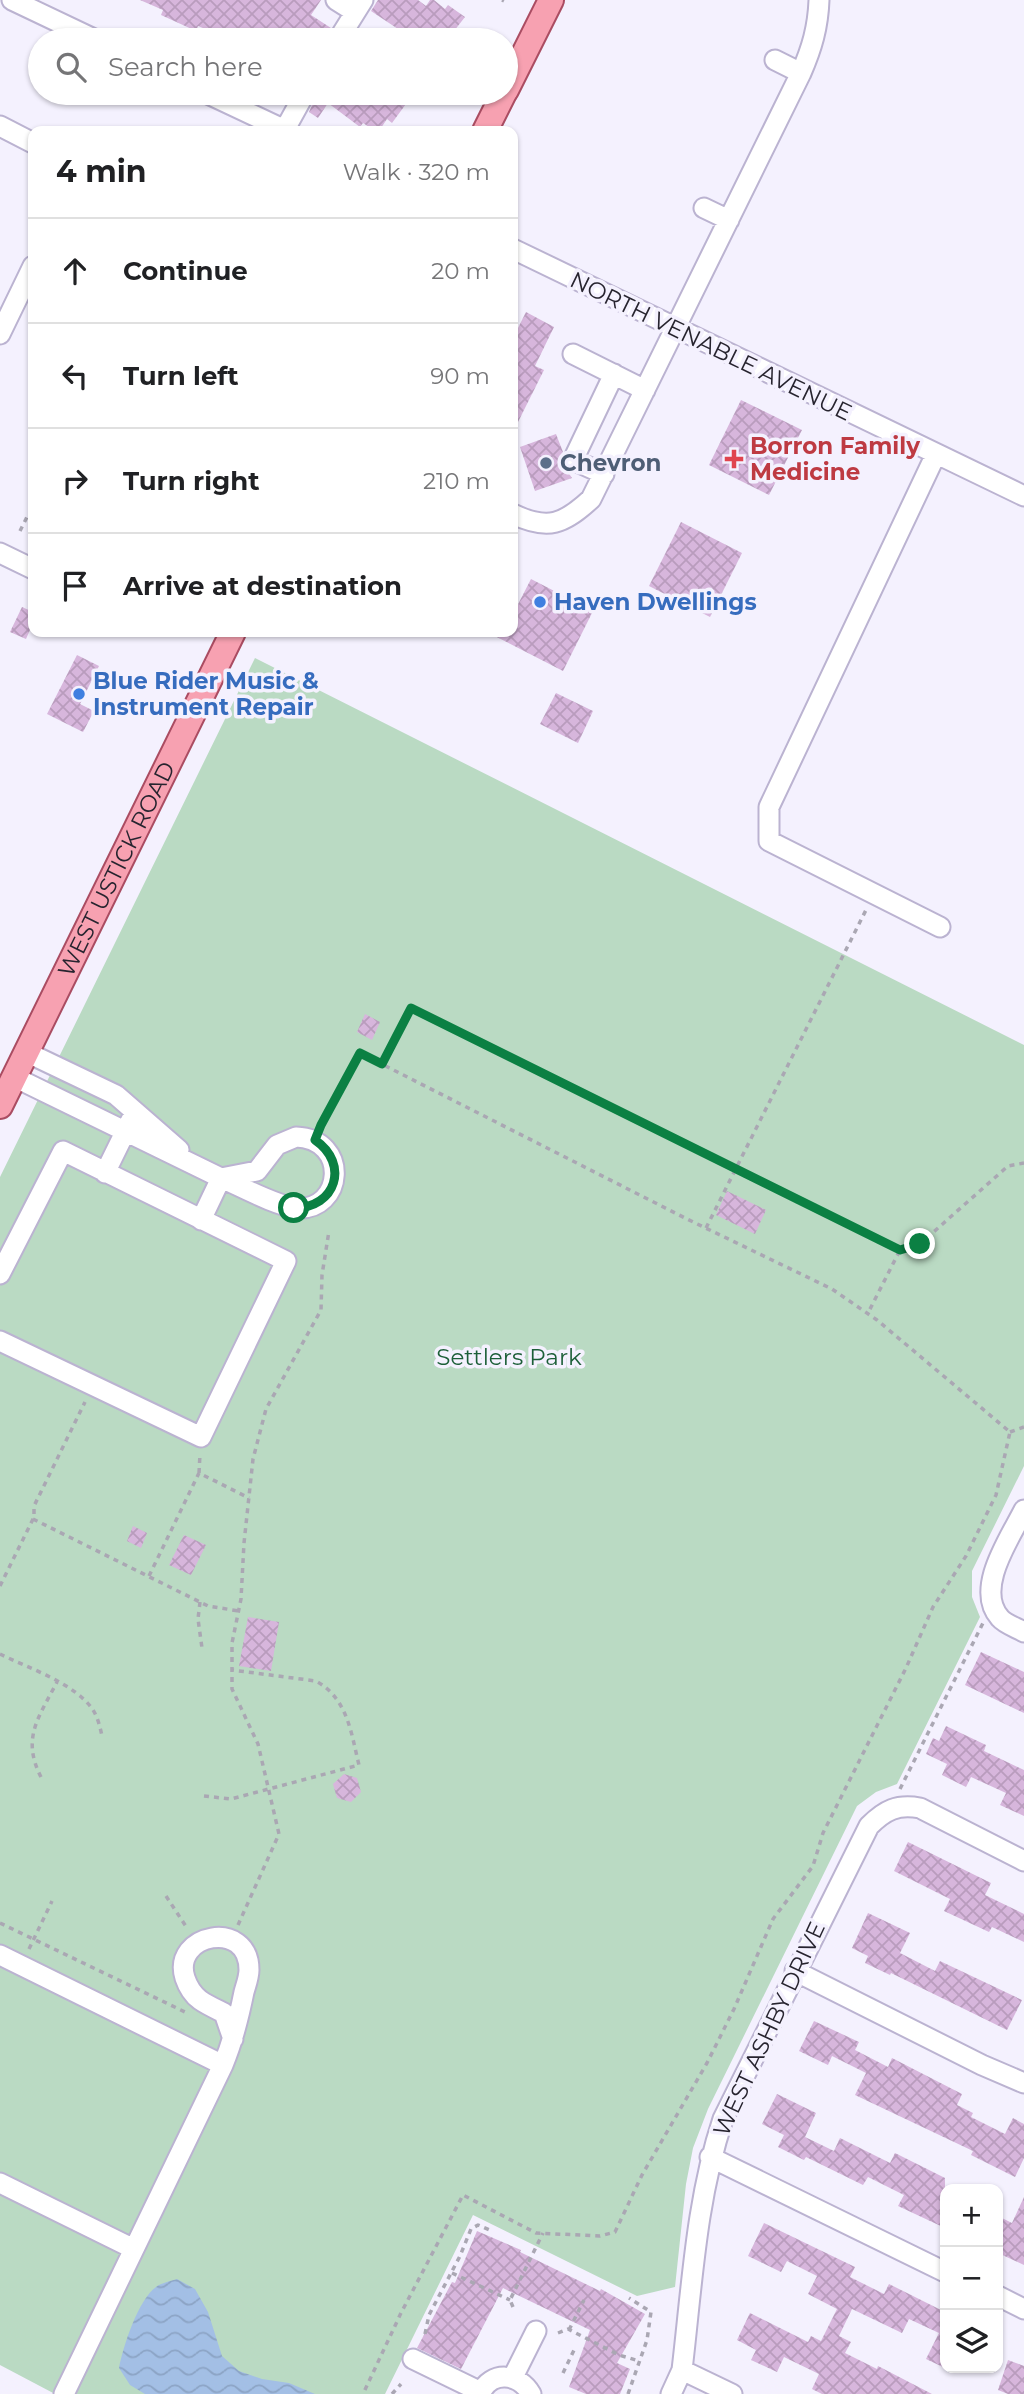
<!DOCTYPE html>
<html lang="en">
<head>
<meta charset="utf-8">
<style>
  body { margin:0; font-family:Montserrat,sans-serif; background:#f6f6f6; color:#202124 }
  .controls { position:absolute; right:21px; bottom:21px; display:grid; overflow:hidden; border-radius:14px; box-shadow:0 2px 5px #0004 }
  .controls button { width:63px; height:63px; display:grid; place-items:center; padding:0; border:0; border-bottom:2px solid #e0e0e0; background:#fff; color:#202124; font:35px sans-serif }
  .stop { position:absolute; width:21px; height:21px; margin:-16px; border:5px solid #0b8043; border-radius:50%; background:#fff }
  .stop.end { background:#0b8043; border-color:#fff; box-shadow:0 2px 7px #0008 }
  .list { margin:0; padding:0; list-style:none }
  h2 { display:flex; justify-content:space-between; align-items:center; height:91px; margin:0; padding:0 28px; font-size:30px }
  h2 small { font-size:23px; font-weight:400; color:#757577 }
  .list li { display:grid; grid-template-columns:46px 1fr auto; gap:21px; align-items:center; box-sizing:border-box; height:105px; padding:0 28px; border-top:2px solid #e0e0e0 }
  .list b { display:block; font-size:26px; white-space:nowrap }
  .list em { font-size:23px; font-style:normal; color:#757577 }
  .icon { flex:none; width:38px; height:38px; fill:none; stroke:currentColor; stroke-width:2; stroke-linecap:round; stroke-linejoin:round }
  .map { position:relative; flex:none; width:1024px; height:2394px; overflow:hidden }
  .search { position:absolute; background:#fff; box-shadow:0 2px 5px #0004; left:28px; top:28px; width:490px; height:77px; display:flex; align-items:center; gap:18px; box-sizing:border-box; padding:0 24px; border-radius:38px; color:#757577; font-size:26px }
  .panel { position:absolute; background:#fff; box-shadow:0 2px 5px #0004; left:28px; top:126px; width:490px; height:511px; border-radius:14px }
  .map>svg:first-child { display:block }
</style>
</head>
<body>
<div class="map">
<svg width="1024" height="2394" viewBox="0 0 1024 2394">
  <defs>
    <pattern id="water-waves" width="16" height="10" patternUnits="userSpaceOnUse" patternTransform="scale(1.75)"><rect width="16" height="10" fill="#a3bfe5"/><path d="M0 5q4-4 8 0t8 0" fill="none" stroke="#8ca4c5"/></pattern>
    <pattern id="building-cross-hatch" width="8" height="8" patternUnits="userSpaceOnUse" patternTransform="scale(1.75)"><rect width="8" height="8" fill="#d7b6dc"/><path d="M0 0l8 8M0 8l8-8" fill="none" stroke="#b99cbd"/></pattern>
  </defs>
  <rect width="100%" height="100%" fill="#f4f1fe"/>
  <path fill="#badac3" d="M255,658L1024,1045V1466L972,1571V1597L980,1617L897,1784L876,1792L857,1806L708,2109L693,2148L686,2184L675,2287L637,2296L473,2215L385,2394H55L0,2365V1177Z"/>
  <path fill="url(#water-waves)" d="M177,2279L195,2289L208,2312L222,2356L239,2371L262,2379L289,2383L315,2394H145L130,2385L119,2368C123,2347 138,2300 156,2287C161,2283 171,2281 177,2279Z"/>
  <path fill="url(#building-cross-hatch)" d="M140,0H321L311,15L331,28L326,40H232L198,26L196,31L161,15L163,10Z
    M378,0H418L426,6L430,0H434L445,9L448,5L465,17L454,31L467,40H394L401,31L371,11Z
    M317,93H414L392,123L387,119L379,131H375L363,123L360,127L328,103L318,118L309,112Z
    M526,312L554,327L535,366L544,370L513,432V338Z
    M741,400L802,430L769,495L709,465Z
    M556,434L563,452L561,462L572,478L535,491L520,447Z
    M681,522L742,553L710,617L649,586Z
    M531,579L593,611L563,671L487,632H513V614Z
    M22,607L33,612V623L26,639L10,632Z
    M77,655L99,666L80,704L94,711L83,732L47,714Z
    M556,693L593,711L578,743L540,724Z
    M365,1014L380,1022L372,1040L357,1032Z
    M727,1191L766,1210L755,1234L716,1215Z
    M133,1526L147,1533L141,1548L127,1541Z
    M184,1535L206,1545L191,1575L169,1565Z
    M248,1617L279,1622L271,1671L239,1666Z
    M981,1652L1024,1672V1713L965,1685Z
    M946,1726L986,1745L984,1751L1024,1770V1816L1000,1805L1006,1793L971,1777L966,1787L942,1775L947,1764L926,1754L933,1738L939,1741Z
    M344,1774L357,1778L361,1792L351,1802L337,1798L333,1784Z
    M908,1842L991,1883L985,1895L1024,1914V1942L992,1927L989,1932L944,1911L950,1899L894,1871Z
    M868,1913L910,1933L900,1953L935,1971L940,1961L1022,2000L1007,2030L891,1973L890,1975L865,1963L868,1956L852,1948Z
    M814,2021L859,2042L855,2050L888,2067L892,2058L962,2094L957,2105L973,2113L971,2117L1005,2134L1013,2118L1024,2124V2158L1015,2177L971,2155L973,2151L855,2095L866,2073L832,2056L828,2065L799,2051Z
    M777,2094L816,2113L805,2137L834,2151L840,2138L890,2163L895,2153L945,2178V2228L898,2206L904,2195L868,2177L863,2185L806,2157L804,2160L778,2147L784,2135L762,2124Z
    M1024,2197V2265L998,2253V2216L1012,2223Z
    M764,2223L855,2267L850,2277L884,2294L889,2284L945,2312V2368L926,2359L939,2333L909,2319L902,2333L852,2309L839,2336L851,2342L845,2353L877,2369L878,2366L932,2394H822L812,2389L819,2374L784,2357L777,2372L751,2360L756,2350L737,2340L750,2313L808,2342L811,2336L821,2341L837,2309L808,2294L817,2276L787,2261L781,2272L748,2256Z
    M477,2231L521,2250L520,2252L600,2291L601,2289L645,2314L617,2363L630,2369L620,2394H586L569,2387L590,2330L503,2288L461,2369L417,2348L452,2282L455,2283Z
    M1008,2360L1024,2366V2394H1008L998,2390Z"/>
  <g fill="none" stroke-linecap="round" stroke-linejoin="round">
    <defs>
      <path id="minor" d="M12,0L96,40
        M336,0L355,12
        M338,40L363,0
        M775,60L801,73
        M206,93L287,131
        M0,126L33,143
        M284,131L305,93
        M704,208L729,220
        M513,249L1024,496
        M0,334L33,266
        M573,354L645,390
        M936,454L769,807V841L940,927
        M604,474L573,460L614,374
        M513,514C548,531 564,524 591,499L801,73C812,48 818,27 819,0
        M0,553L33,569
        M26,1052L116,1095L179,1150
        M14,1077L221,1178L201,1220
        M296,1137C350,1139 344,1212 296,1208C274,1205 242,1187 221,1178L257,1171L277,1145Z
        M105,1173L131,1120
        M0,1274L63,1151L286,1261L201,1437L0,1341
        M1024,1510C1010,1538 974,1589 1000,1618C1005,1624 1017,1628 1024,1632
        M0,1955L223,2065L64,2394
        M795,1971L982,2065L1024,2083
        M223,2065C233,2041 239,2017 244,1992C246,1985 249,1977 249,1970C249,1918 171,1934 185,1978C188,1987 192,1994 200,2000C207,2005 216,2009 224,2013L233,2039
        M710,2157L945,2272
        M0,2183L134,2249
        M998,2296L1024,2309
        M413,2359L481,2392
        M682,2370L732,2394
        M513,2377L536,2331
        M480,2394C491,2370 519,2373 531,2394
        M671,2394L682,2370C692,2286 696,2200 723,2119L869,1826C885,1810 897,1804 920,1808L1024,1861"/>
      <g id="major">
        <path d="M506,90L551,0"/>
        <path d="M485,131L504,93"/>
        <path id="s1" d="M0,1106L233,632"/>
      </g>
    </defs>
    <use href="#minor" stroke="#bbb3d1" stroke-width="23"/>
    <use href="#major" stroke="#aa4c62" stroke-width="28"/>
    <path stroke="#aaa7b3" stroke-width="3.5" stroke-dasharray="5 5" stroke-linecap="butt" d="M502,0L504,1
      M20,531L27,517L33,520
      M382,1064L411,1008L900,1250L868,1313
      M321,1125L360,1053L687,1219L832,1289L877,1320L1010,1432L996,1495L966,1556L933,1607L906,1668L823,1833L813,1866L773,1919L734,2009L707,2063L642,2175L615,2232L600,2236L536,2233L463,2195L401,2313L363,2394
      M706,1228L867,908
      M900,1250L920,1244L1008,1166L1024,1163
      M1010,1432L1024,1427
      M199,1473L200,1454
      M33,1519L208,1606L239,1611
      M149,1576L199,1473L249,1498
      M0,1586L34,1517V1506L85,1402
      M200,1602L198,1619L202,1648
      M0,1654C28,1668 75,1683 93,1710C98,1718 100,1727 102,1736
      M41,1777C21,1738 39,1717 57,1682
      M900,1789L983,1623
      M204,1796L231,1799L359,1765C351,1733 348,1699 316,1681L232,1670
      M166,1896L187,1928
      M0,1923L185,2012
      M238,1925L279,1834L258,1744L232,1689V1643L241,1599L244,1543L253,1459L266,1409L321,1310L322,1275L329,1231
      M29,1949L52,1901
      M452,2273L510,2300
      M513,2307L510,2300L543,2233
      M569,2330L584,2300
      M558,2333L568,2329L619,2355L639,2361
      M425,2334L429,2315L460,2256L471,2229L478,2225L492,2231
      M563,2373L575,2348
      M392,2394L401,2384
      M628,2394L647,2340L651,2312L629,2298"/>
    <use href="#minor" stroke="#fff" stroke-width="19"/>
    <use href="#major" stroke="#f7a1b1" stroke-width="24"/>
  </g>
  <g fill="none" stroke-linecap="round" stroke-linejoin="round">
    <path stroke="#0b8043" stroke-width="9" d="M294,1208C336,1208 350,1164 315,1140L321,1125L360,1053L382,1064L411,1008L900,1250L920,1244"/>
  </g>
  <path fill="#e0444e" stroke="#f4f1fe" stroke-width="2.5" d="M730.5 448.5h7v7h7v7h-7v7h-7v-7h-7v-7h7z"/>
  <circle fill="#5c6f8a" stroke="#f4f1fe" stroke-width="2.5" cx="546" cy="463" r="7"/>
  <g fill="#3f7fe0" stroke="#f4f1fe" stroke-width="2.5">
    <circle cx="540" cy="602" r="7"/>
    <circle cx="79" cy="694" r="7"/>
  </g>
  <g text-anchor="middle" dominant-baseline="central" stroke-width="7" stroke-linejoin="round" paint-order="stroke">
    <g font-size="23" fill="#27242f" stroke="#f4f1fe">
      <text transform="translate(711 346) rotate(26)">NORTH VENABLE AVENUE</text>
      <text stroke="none"><textPath href="#s1" startOffset="264">WEST USTICK ROAD</textPath></text>
      <text transform="translate(769 2029) rotate(-65)">WEST ASHBY DRIVE</text>
    </g>
    <g font-size="23" font-weight="bold" fill="#be3a42" stroke="#f4f1fe" text-anchor="start">
      <text x="750" y="446">Borron Family<tspan x="750" dy="26">Medicine</tspan></text>
    </g>
    <g font-size="23" font-weight="bold" fill="#4e5e75" stroke="#f4f1fe" text-anchor="start">
      <text x="560" y="463">Chevron</text>
    </g>
    <g font-size="23" font-weight="bold" fill="#366cbe" stroke="#f4f1fe" text-anchor="start">
      <text x="554" y="602">Haven Dwellings</text>
      <text x="93" y="681">Blue Rider Music &amp;<tspan x="93" dy="26">Instrument Repair</tspan></text>
    </g>
    <g font-size="23" fill="#1c5f38" stroke="#f4f1fe">
      <text x="509" y="1357">Settlers Park</text>
    </g>
  </g>
</svg>
<div class="controls">
<button>+</button>
<button>−</button>
<button><svg class="icon" aria-label="layers" viewBox="0 0 24 24"><path d="M12 4l9 5-9 5-9-5zM3 14l9 5 9-5"/></svg></button>
</div>
<div class="stop" style="left:294px;top:1208px"></div>
<div class="stop end" style="left:920px;top:1244px"></div>
<div class="search"><svg class="icon" aria-label="search" viewBox="0 0 24 24"><circle cx="10" cy="10" r="6"/><path d="M15 15l6 6"/></svg>Search here</div>
<section class="panel">
<h2>4 min<small>Walk · 320 m</small></h2>
<ul class="list">
<li><svg class="icon" aria-label="ahead" viewBox="0 0 24 24"><path d="M12 20V5M6 11l6-6 6 6"/></svg><div><b>Continue</b></div><em>20 m</em></li>
<li><svg class="icon" aria-label="left" viewBox="0 0 24 24"><path d="M17 20v-9H6M10 6l-5 5 5 5"/></svg><div><b>Turn left</b></div><em>90 m</em></li>
<li><svg class="icon" aria-label="right" viewBox="0 0 24 24"><path d="M7 20v-9h11M14 6l5 5-5 5"/></svg><div><b>Turn right</b></div><em>210 m</em></li>
<li><svg class="icon" aria-label="arrive" viewBox="0 0 24 24"><path d="M6 21V4h12l-3 4 3 4H6"/></svg><div><b>Arrive at destination</b></div></li>
</ul>
</section>
</div>
</body>
</html>
